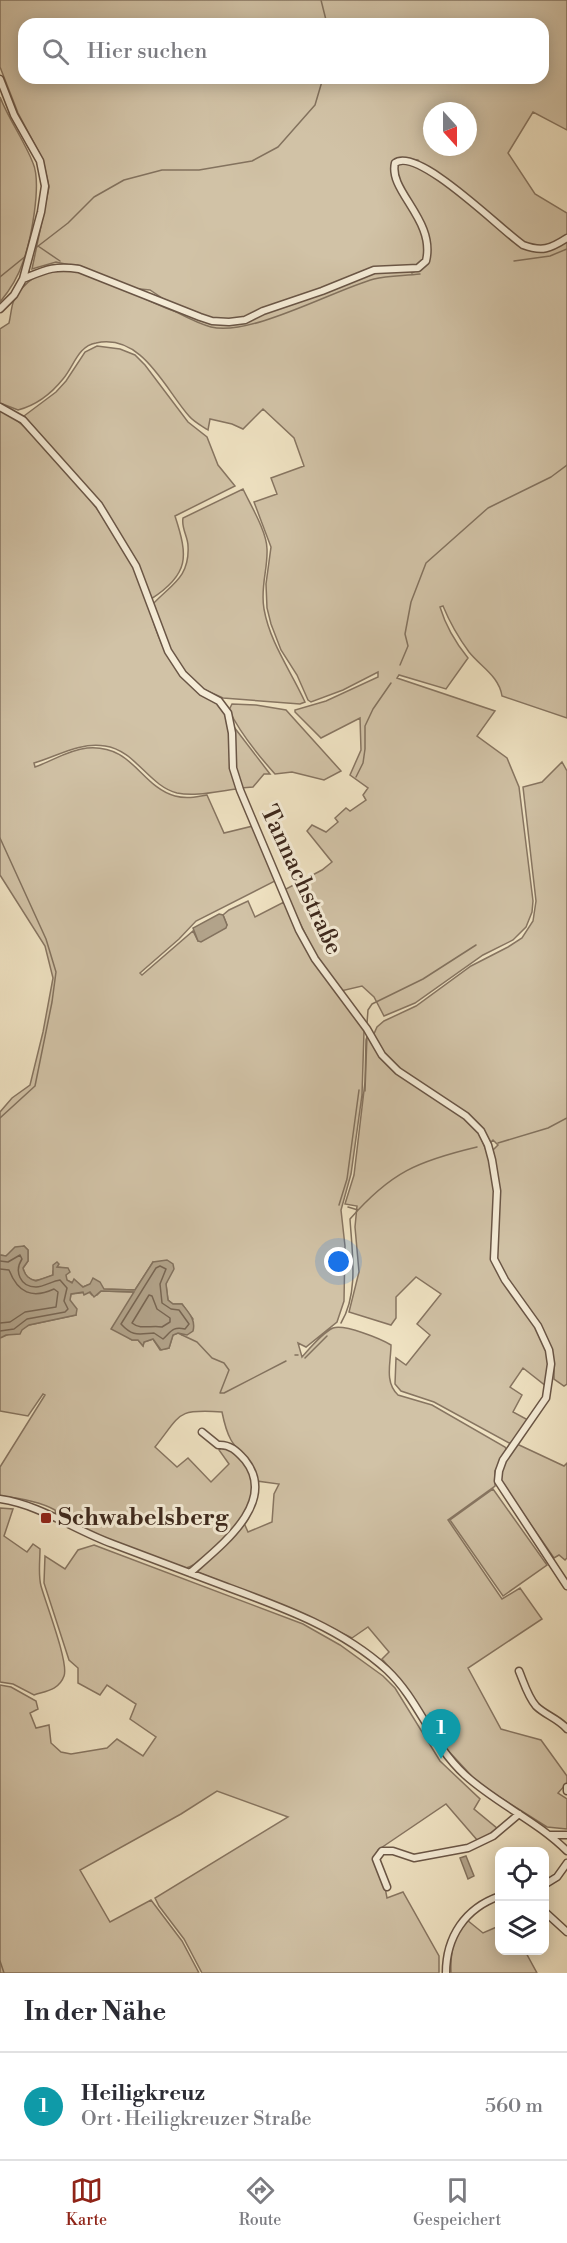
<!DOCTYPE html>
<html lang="de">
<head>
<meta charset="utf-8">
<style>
  body { margin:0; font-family:"Libre Bodoni",serif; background:#f2f2f3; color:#2b2b33 }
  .controls { position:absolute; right:18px; bottom:18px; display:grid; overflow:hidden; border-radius:12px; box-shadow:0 3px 15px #0003 }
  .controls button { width:54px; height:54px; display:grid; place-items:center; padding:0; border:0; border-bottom:2px solid #e1e1e2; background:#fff; color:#2b2b33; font:30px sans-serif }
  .compass { position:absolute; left:423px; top:102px; width:54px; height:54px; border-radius:50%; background:#fff; box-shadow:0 3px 15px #0003; rotate:159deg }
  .you { position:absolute; left:339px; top:1262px; width:21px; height:21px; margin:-15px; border:4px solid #fff; border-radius:50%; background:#1a73e8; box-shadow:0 0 0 9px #1a73e833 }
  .badge { display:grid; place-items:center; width:39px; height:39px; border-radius:50%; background:#8f2418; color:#fff; font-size:20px; font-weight:700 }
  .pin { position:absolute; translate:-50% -50px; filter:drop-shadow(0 2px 3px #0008) }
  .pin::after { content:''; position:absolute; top:32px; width:21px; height:18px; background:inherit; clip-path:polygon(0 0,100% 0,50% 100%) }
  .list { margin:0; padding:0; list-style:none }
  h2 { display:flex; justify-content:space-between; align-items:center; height:78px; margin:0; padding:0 24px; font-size:26px }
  h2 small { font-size:20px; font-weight:400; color:#7c7c81 }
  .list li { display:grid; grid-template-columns:39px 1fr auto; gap:18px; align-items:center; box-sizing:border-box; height:108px; padding:0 24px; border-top:2px solid #e1e1e2 }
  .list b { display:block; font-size:22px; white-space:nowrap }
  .list p { margin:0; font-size:20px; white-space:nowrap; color:#7c7c81 }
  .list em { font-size:20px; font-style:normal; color:#7c7c81 }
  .icon { flex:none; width:33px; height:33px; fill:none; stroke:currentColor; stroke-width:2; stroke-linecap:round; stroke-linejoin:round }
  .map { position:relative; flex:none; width:567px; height:1973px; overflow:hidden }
  .search { position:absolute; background:#fff; box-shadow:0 3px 15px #0003; left:18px; right:18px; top:18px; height:66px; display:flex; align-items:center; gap:15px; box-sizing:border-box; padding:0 21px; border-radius:18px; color:#7c7c81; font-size:22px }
  .sheet { height:186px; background:#fff }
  nav { display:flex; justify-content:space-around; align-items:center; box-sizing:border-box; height:84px; border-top:2px solid #e1e1e2; background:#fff; font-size:16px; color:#7c7c81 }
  nav a { display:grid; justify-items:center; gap:3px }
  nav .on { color:#8f2418 }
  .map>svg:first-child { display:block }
</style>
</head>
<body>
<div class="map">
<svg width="567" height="1973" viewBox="0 0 567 1973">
  <rect width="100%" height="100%" fill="#efe2c2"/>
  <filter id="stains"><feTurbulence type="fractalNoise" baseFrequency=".00333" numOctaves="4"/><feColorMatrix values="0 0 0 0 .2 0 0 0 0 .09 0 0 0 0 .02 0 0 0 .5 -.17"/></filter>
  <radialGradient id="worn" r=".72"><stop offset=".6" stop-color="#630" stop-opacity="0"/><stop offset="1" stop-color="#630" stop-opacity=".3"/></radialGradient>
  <path fill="#d1c2a6" stroke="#877561" stroke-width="1.5" fill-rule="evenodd" d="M0,0H567V130L533,112L508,153L535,194L567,213V718L502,696C499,676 481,667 469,652C458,637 450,623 443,606L440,607C446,627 455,642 468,658L446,689L399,675L397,678L495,711L477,736L507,758L519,787L533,901L532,912L526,927L513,940L483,955L415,1003L384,1016L374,997L362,986L341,991L317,958L284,890L322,870L332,862L307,831L312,825L326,832L338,822L335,818L346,808L350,811L366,800L363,795L368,788L350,775L361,750L360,718L321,738L295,712V710L326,701L378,677V672L343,690L311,702L308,700L297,675L281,650L271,624L267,608L266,584L271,547L254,502L277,494L271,478L304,466L294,438L263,409L243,429L232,424L210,419L208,430C202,426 194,422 189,416C165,389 142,333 96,343C78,346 74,366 63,379C51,394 37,405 18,410L0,403V329L9,323C11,315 11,307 14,300C22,284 43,267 62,268C97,270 140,300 174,311L165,300L150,290L130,288L84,268L56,262L32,269L49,187L43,160L18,113L0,67ZM24,24H543V78H24ZM432,111H468V147H432ZM400,158L418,160L421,164L451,183L521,243L519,245L512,241C485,217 435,166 400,161L396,165C393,200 445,228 426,265L412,273L406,266H417L425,259C426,245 424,232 418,218C410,201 388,183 393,163Z
    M0,97C9,120 24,140 33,163C42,184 31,240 23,262C18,277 10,290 0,302Z
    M97,346L120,349L135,355L145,365L188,422L207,437L218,465L235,486L175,516C188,556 190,574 151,599L138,565L100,503L24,416L56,392L66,381L85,352Z
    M0,411C18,417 29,432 42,445C77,481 109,520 133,565C149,596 152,633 172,663C187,687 217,695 229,721L237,789C218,791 196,797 177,793C149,786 135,750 105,746C79,742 58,756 34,763L35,767C52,761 68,750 87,748C133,744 140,786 175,796C186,799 196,797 207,795L224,833L253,826L275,881L196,921L179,939L140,973L142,975L193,931L198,941L227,925L223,915L229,910L248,901L255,917L284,902L312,960L362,1026L364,1031L362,1095L351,1174L341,1210L345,1246L344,1301L337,1322L306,1347L298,1343L302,1357C310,1348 322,1333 333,1328C345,1324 381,1339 391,1345C391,1362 384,1382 398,1395L432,1405L505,1447L507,1450L495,1471V1486L448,1520L502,1599L520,1588L542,1619L468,1668L501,1729L541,1740L567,1776V1783L558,1793L567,1799V1829L547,1827L479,1784L443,1745L402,1682L382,1659L389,1652L368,1627L352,1638L306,1615L197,1572V1569L241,1528L244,1523L248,1532L272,1522L274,1494L279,1484L257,1481C256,1464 239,1454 231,1440C226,1431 224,1422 222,1412C176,1409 182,1413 155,1447L177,1467L188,1458L211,1482L229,1464L219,1450L223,1447C244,1456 257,1476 252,1499C250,1512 231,1530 222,1540C212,1551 200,1564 186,1568L108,1540L56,1514L55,1510C39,1501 19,1498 0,1496V1467L45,1395L43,1394L28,1416L0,1411V1338L29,1325L76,1315L70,1300L71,1294L89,1292L92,1295H97L101,1291L134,1292L118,1331L132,1340H138L143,1346L144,1342L153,1339L160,1350L169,1348L173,1335L178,1333L182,1335L193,1319L182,1304H173L168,1300L166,1284L168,1277L153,1262L135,1290L103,1289L90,1284L83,1287C79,1283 72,1283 66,1280L63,1268L57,1267L53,1271V1275C40,1281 27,1285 23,1268L28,1261V1250L24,1246L6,1256L0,1255V1112L12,1098L30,1085L43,1032L53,978L45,946L0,875Z
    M243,489C250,504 267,532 267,549C268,569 260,587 264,609C270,643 291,671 305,702L300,704L223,698L203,689L176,662L152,605C170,585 190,578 188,546C188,537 181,528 183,518Z
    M232,704L256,705L286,710L341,771L324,780L292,772L275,774C258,755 240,733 229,710Z
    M234,727L270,774H264L253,787L241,788L235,768Z
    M562,762L567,771V1384L564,1386L554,1379V1366L551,1350L507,1279L497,1259L499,1192L493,1150L498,1145L493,1140L490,1143L482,1130L390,1062L373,1036L377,1027L384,1021L416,1006L471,966L508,947L522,938L533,921L536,901L523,787L542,782Z
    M368,1034L380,1056L464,1118L479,1133L490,1160L495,1192L491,1253L493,1260C509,1285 547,1333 549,1363C549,1370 547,1379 546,1386L523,1368L510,1387L522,1395L513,1412L528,1420L513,1442L509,1443L434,1402L401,1391L395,1384L396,1358L406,1365L430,1335L417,1324L441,1294L416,1277L396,1297V1318L391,1325L349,1312L359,1272L355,1227L357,1206L345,1204L354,1175L365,1082L366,1040Z
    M517,1444L564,1466L567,1463V1558L565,1560L559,1555L554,1558L502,1483C497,1469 509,1455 517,1444Z
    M493,1489L547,1565L503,1596L450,1520Z
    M0,1508L13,1509L4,1536L27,1552L33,1544L40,1549C40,1561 38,1575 41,1586C46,1604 69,1663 64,1676C59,1690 46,1691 34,1695L13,1684L0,1682Z
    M94,1545L303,1624L340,1645L383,1676L395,1688L440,1761L480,1799L474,1809L498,1829L478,1841L446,1804L378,1850L387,1898L403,1892L439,1956V1973H202L184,1939L159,1906L155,1898L288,1817L217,1791L181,1814L80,1870L110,1922L151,1900L182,1941L199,1973H0V1685L11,1687L36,1701L38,1709L30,1713L36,1728L49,1725L51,1743L61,1752L71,1754L107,1748L117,1739L143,1756L156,1737L130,1719L136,1704L107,1685L100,1695L78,1683V1668L69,1660L44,1583L45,1556L65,1569L78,1550Z
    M467,1920L483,1933L499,1926L500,1950L525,1951L537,1973H451C450,1953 453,1935 467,1920Z"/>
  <path fill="#b2a38a" stroke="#83725e" stroke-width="1.5" d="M219,914L223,915L227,925L226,928L201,942L198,941L193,928Z
    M24,1246L28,1250V1261L23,1268C25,1276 29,1279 36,1281L53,1275V1265L57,1262L59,1264L57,1267L68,1268L70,1272L66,1275L67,1280L72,1283L74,1279L83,1287L90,1284L93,1278L100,1282L104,1289L135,1290L153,1262L167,1260L173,1264L174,1269L166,1284L168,1300L173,1304H182C189,1313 196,1320 193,1331L187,1335L178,1333L173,1335L169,1348L161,1350L153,1339L144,1342L143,1346L138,1340H132L111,1329L134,1292L101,1291L94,1297L90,1292L84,1295L83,1292L71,1294L70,1300L77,1309L76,1315L29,1325L22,1330L20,1334L6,1335L0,1338V1255L6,1256L15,1247Z
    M466,1856L474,1876L468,1879L460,1858Z"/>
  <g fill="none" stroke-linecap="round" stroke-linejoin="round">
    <path stroke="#786653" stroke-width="1.5" d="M0,1261L8,1262L20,1255L22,1259C14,1271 20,1287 36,1287C44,1287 52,1281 60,1280L67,1288L64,1301L68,1309L65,1312L27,1319L14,1329L0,1331
      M160,1266L166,1269L160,1284L162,1303L171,1309L179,1310L189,1324L185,1329C172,1326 171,1332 163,1339L154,1333C138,1334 133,1337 121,1324L156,1268Z
      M0,1269L9,1270C18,1293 32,1299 54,1289L58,1292L56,1307L25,1312L10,1322L0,1323
      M149,1295L152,1296L157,1309L170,1318V1322L162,1327C152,1325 140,1330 132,1323Z"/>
    <path stroke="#83725e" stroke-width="1.5" d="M321,0L327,24
      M38,246L60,261
      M33,250L68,223L94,197L124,180L162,170H199L252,161L278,147L315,105L323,78
      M514,261L550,256L567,249
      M77,265L88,269
      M0,277L27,255
      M164,306C179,313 195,323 211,327C250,337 334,290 374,279C388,275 405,276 420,274
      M400,665L408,646L405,634L411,602L426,563L488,508L551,477L567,465
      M356,777L363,763L365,749V726L373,709L391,683
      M0,838L46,939L56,972L52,1002L35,1086L0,1118
      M367,1023L368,1010L372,1004L423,979L476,945
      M365,1091L367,1035
      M498,1143L548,1128L567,1118
      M339,1205L347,1179L359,1090
      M348,1207L358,1210
      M341,1323C359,1293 352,1252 350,1219C391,1172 418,1161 477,1147
      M182,1335L197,1342L212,1358L224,1363L229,1370L220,1393H224L286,1361
      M295,1355H298
      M305,1358L327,1336
      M0,1961L4,1973"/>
    <defs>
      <path id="street" d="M0,79L14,115L40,161L45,186L41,212L23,279L14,295L0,309
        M23,279C45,270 54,265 79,269L200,317L212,321L229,322L245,320L263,311L322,291L374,270L418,268L426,261C436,220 388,191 395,163C418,146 501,230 523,245C542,252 550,249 567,238
        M0,407L23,420L99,505L136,566L168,651L183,674L202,692L219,701L228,713L232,733L233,768L240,790L299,930L315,959L367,1029L382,1055L398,1071L466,1116L481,1131L488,1145L492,1160L497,1191L494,1259L505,1280L538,1326L549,1350L551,1364L546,1398L503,1460L499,1471L498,1481L567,1586
        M0,1499C41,1505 74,1530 113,1544C151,1558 189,1573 227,1587C284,1608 342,1629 387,1670C419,1700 431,1744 465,1775C497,1804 537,1821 567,1851
        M190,1573C219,1547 279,1503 245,1460C237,1451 230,1444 218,1445L202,1432
        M519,1671C524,1683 528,1697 536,1706C545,1715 559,1719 567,1729
        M567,1787V1791
        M550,1835H567
        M544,1885L557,1877L567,1863
        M387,1887L376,1859L382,1851H393L414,1858L468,1848L493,1836L519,1814
        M544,1911L567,1932
        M446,1973C446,1937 465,1908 500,1896"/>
    </defs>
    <use href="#street" stroke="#6a5646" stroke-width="9"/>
    <use href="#street" stroke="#f5ecd7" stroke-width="6"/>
  </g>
  <rect fill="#8f2418" stroke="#f5ecd7" stroke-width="2" x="40" y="1512" width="12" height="12" rx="3"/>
  <g text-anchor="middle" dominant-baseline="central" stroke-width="6" stroke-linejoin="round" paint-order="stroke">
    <g font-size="24" fill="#3d281c" stroke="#f5ecd7">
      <text transform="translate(301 880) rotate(65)">Tannachstraße</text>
    </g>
    <g font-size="24" font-weight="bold" fill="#3d281c" stroke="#f5ecd7" text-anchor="start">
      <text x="58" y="1518">Schwabelsberg</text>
    </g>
  </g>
  <rect width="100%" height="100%" filter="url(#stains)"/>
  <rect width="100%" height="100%" fill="url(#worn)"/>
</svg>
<div class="controls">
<button><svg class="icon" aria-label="locate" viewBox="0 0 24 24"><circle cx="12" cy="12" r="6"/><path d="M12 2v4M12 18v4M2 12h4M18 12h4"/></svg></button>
<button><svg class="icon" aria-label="layers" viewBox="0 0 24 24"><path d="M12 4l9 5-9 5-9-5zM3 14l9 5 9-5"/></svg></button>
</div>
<svg class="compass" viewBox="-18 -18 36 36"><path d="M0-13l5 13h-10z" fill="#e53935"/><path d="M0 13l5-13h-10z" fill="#7c7c81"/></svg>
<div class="you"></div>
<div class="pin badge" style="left:441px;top:1759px;background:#0f9aa8">1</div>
<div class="search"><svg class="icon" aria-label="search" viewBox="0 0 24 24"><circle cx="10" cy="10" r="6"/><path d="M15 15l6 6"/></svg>Hier suchen</div>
</div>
<section class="sheet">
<h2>In der Nähe<small></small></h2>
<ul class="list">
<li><span class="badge" style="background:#0f9aa8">1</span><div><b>Heiligkreuz</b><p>Ort · Heiligkreuzer Straße</p></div><em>560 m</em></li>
</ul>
</section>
<nav>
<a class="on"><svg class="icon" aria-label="map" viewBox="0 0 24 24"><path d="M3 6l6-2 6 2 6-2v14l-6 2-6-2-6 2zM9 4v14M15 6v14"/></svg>Karte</a>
<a><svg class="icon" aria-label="directions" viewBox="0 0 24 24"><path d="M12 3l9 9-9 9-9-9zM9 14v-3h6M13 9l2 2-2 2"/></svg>Route</a>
<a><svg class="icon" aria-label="saved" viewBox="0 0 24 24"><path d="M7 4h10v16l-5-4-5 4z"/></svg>Gespeichert</a>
</nav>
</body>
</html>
